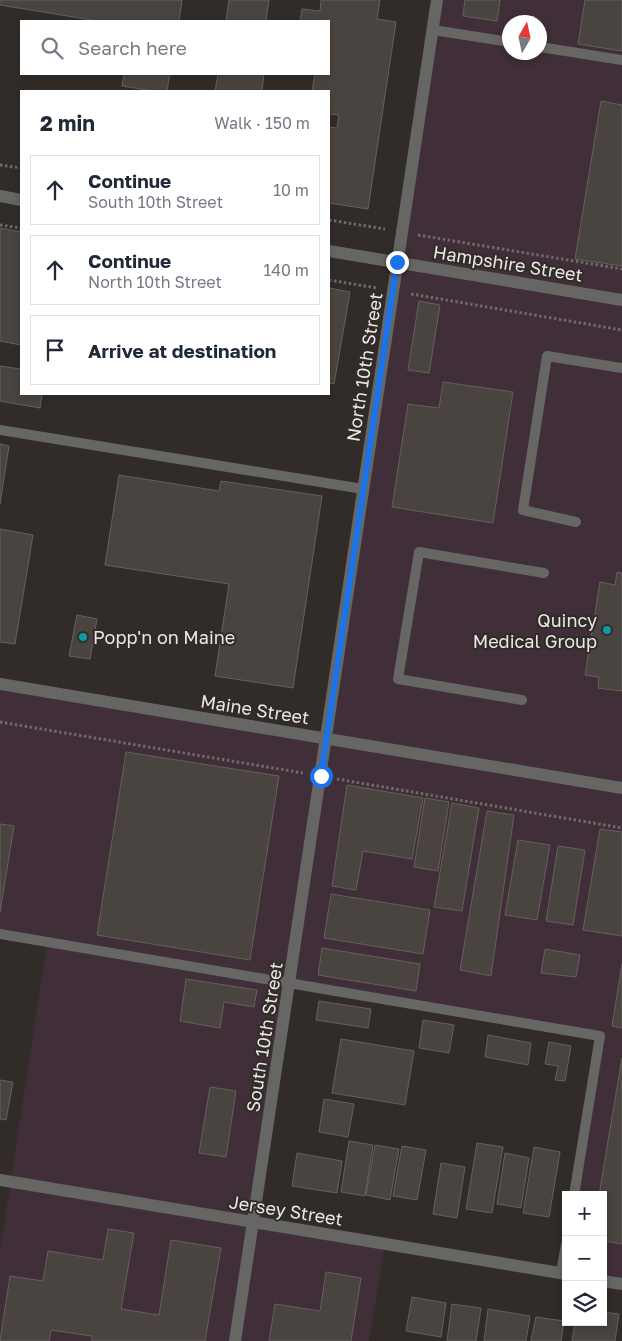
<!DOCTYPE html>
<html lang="en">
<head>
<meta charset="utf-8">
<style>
  body { margin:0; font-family:"Golos Text",sans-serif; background:#f2f2f3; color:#1f2937 }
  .controls { position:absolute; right:15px; bottom:15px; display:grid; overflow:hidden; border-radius:0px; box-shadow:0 2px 8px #0003 }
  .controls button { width:45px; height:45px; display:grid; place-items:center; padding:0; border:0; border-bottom:1px solid #e0e1e3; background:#fff; color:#1f2937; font:25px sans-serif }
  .compass { position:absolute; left:502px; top:15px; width:45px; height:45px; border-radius:50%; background:#fff; box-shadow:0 2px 8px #0003; rotate:9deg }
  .stop { position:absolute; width:15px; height:15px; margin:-11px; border:4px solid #1a73e8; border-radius:50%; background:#fff }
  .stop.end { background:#1a73e8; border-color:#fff; box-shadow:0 1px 5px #0008 }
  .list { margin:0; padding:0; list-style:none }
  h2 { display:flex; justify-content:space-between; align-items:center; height:65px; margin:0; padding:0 20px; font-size:21px }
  h2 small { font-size:16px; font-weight:400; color:#747a83 }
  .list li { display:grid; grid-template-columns:32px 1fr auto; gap:15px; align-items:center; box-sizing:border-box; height:70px; margin:0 10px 10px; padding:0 10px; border:1px solid #e0e1e3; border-radius:0px }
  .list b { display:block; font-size:19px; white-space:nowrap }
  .list p { margin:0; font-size:16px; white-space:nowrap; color:#747a83 }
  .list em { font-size:16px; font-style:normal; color:#747a83 }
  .icon { flex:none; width:28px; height:28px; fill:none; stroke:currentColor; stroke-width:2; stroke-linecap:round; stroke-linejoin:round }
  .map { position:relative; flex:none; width:622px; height:1341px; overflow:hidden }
  .search { position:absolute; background:#fff; box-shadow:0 2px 8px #0003; left:20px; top:20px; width:310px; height:55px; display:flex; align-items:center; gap:12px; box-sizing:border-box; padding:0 18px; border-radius:0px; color:#747a83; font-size:19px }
  .panel { position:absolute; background:#fff; box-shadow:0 2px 8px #0003; left:20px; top:90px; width:310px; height:305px; border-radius:0px }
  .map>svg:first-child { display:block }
</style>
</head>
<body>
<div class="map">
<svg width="622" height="1341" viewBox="0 0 622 1341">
  <rect width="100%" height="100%" fill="#312c28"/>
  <path fill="#402e38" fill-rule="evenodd" d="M437,0H622V1284L603,1281V1195H574L600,1036L290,983L253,1222L385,1244L369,1341H0V1252L47,942L0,934V684L327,738ZM510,22H540V52H510Z"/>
  <path fill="#49443f" stroke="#66615c" d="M0,0H182L179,21H98L0,5Z
    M229,0H269L266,21H226Z
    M321,0H380L377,19L396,22L368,209L329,203V127L337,128L339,115L329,114V91H312L315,74H329V21H300L302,9L320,11Z
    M465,0H500L497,21L463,16Z
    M585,0H622V51L578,44Z
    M124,74H170L167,91H154L122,86Z
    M218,74H264L262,91H215Z
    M601,101L622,105V266L575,259Z
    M0,228L21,232V345L0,341Z
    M329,288L350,292L334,384L329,383Z
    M419,301L440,305L429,373L408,370Z
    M0,366L21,369V394H42L40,408L0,401Z
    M443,382L513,392L493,523L392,507L408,404L439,408Z
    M0,444L9,446L0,504Z
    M119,475L219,491L221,481L322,496L293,688L215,676L229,584L105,565Z
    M0,529L33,535L15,644L0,642Z
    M617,572L622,573V691L598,688L599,677L585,675L600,582L615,585Z
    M77,615L97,619L90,659L69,656Z
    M126,752L279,776L250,960L97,935Z
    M347,785L423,798L412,859L363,851L356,890L332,886Z
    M425,798L449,802L438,871L414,867Z
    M452,803L479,808L462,911L434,907Z
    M487,811L514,815L491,976L460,970Z
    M0,824L14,826L0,912Z
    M600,829L622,832V936L583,930Z
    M518,840L550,845L537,920L505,915Z
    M558,846L585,850L573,925L546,921Z
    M331,894L430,910L423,954L324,938Z
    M322,948L420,964L416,991L318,975Z
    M545,949L580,955L576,977L541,973Z
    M622,964V1028L612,1026Z
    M186,979L257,990L254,1007L224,1002L220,1028L180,1021Z
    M319,1001L371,1009L368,1028L316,1020Z
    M423,1020L454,1025L449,1053L419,1048Z
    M488,1035L531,1043L528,1065L485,1057Z
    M341,1039L414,1051L405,1105L332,1093Z
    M549,1042L571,1046L565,1081L555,1080L558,1066L545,1064Z
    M622,1058V1244L603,1241V1195H599Z
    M0,1080L13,1082L6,1120L0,1119Z
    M210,1087L236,1091L226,1157L199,1153Z
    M324,1099L354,1104L348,1137L319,1132Z
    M349,1141L373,1145L365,1196L341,1192Z
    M477,1143L503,1147L492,1213L466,1209Z
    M375,1145L399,1149L390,1200L366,1195Z
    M402,1146L426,1150L417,1200L393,1196Z
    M534,1147L560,1152L549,1217L523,1213Z
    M297,1153L342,1161L337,1193L292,1186Z
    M505,1153L529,1158L521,1208L497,1204Z
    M441,1163L465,1167L457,1218L433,1214Z
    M108,1229L134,1233L121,1309L159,1315L171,1240L221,1248L205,1341H92V1336L51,1330L49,1341H0L10,1276L43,1281L48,1251L103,1260Z
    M326,1272L361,1278L351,1341H269L275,1304L320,1311Z
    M412,1297L446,1303L441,1337L406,1331Z
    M452,1304L481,1308L476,1341H447Z
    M488,1309L530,1316L526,1341H484Z
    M603,1312L619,1314L615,1341H572L575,1322H603Z
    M536,1317L564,1321L561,1341H531Z"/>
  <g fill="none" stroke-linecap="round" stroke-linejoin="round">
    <path stroke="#6e6a66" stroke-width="3" stroke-dasharray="2.5 2.5" stroke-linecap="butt" d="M0,165L21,168
      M329,220L385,229
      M0,225L21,228
      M418,235L622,269
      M329,280L377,288
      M411,294L622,330
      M0,722L303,773
      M337,779L622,828"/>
    <path stroke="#666765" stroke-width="10" d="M433,30L510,42
      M540,47L622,60
      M0,430L363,489
      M576,522L523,510L547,356L622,368
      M522,700L398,679L419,552L544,573
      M0,934L600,1036L574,1195
      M561,1273L566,1244"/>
    <path stroke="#666765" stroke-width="12" d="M0,196L21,200
      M329,251L622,300
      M0,1180L566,1274
      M603,1281L622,1284
      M235,1341L437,0"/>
    <path stroke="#666765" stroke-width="12" d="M0,684L622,788"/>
  </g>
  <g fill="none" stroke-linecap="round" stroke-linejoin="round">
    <path stroke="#1a73e8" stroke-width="6" d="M321,776L397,262"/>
  </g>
  <g fill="#0f9aa8" stroke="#312c28" stroke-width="2">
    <circle cx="607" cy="630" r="5"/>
    <circle cx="83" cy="637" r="5"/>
  </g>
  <g text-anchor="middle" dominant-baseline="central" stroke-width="4" stroke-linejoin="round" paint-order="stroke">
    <g font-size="18" fill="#eae7e4" stroke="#312c28">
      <text transform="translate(508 263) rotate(9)">Hampshire Street</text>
      <text transform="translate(364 367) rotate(-81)">North 10th Street</text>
      <text transform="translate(255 709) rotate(9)">Maine Street</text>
      <text transform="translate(264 1037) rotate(-81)">South 10th Street</text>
      <text transform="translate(286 1210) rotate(9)">Jersey Street</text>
    </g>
    <g font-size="18" fill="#eae7e4" stroke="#312c28" text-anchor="end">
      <text x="597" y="620">Quincy<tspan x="597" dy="21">Medical Group</tspan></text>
      <text x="93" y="637" text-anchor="start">Popp'n on Maine</text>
    </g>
  </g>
</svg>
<div class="controls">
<button>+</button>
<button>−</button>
<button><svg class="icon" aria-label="layers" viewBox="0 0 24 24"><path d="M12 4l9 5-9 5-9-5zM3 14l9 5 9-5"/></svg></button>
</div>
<svg class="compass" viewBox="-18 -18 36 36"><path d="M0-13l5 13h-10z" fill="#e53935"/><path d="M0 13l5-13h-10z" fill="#747a83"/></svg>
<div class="stop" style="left:321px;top:776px"></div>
<div class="stop end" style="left:397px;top:262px"></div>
<div class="search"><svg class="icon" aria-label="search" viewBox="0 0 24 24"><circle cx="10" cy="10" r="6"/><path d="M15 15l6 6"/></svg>Search here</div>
<section class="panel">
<h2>2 min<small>Walk · 150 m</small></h2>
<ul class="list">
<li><svg class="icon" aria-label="ahead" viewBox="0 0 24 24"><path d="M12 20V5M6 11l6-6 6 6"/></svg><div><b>Continue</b><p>South 10th Street</p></div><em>10 m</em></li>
<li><svg class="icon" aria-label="ahead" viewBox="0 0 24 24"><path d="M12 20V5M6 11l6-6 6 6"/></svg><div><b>Continue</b><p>North 10th Street</p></div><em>140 m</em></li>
<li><svg class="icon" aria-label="arrive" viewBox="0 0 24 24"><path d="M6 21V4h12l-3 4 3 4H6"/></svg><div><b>Arrive at destination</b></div></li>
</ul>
</section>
</div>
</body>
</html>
